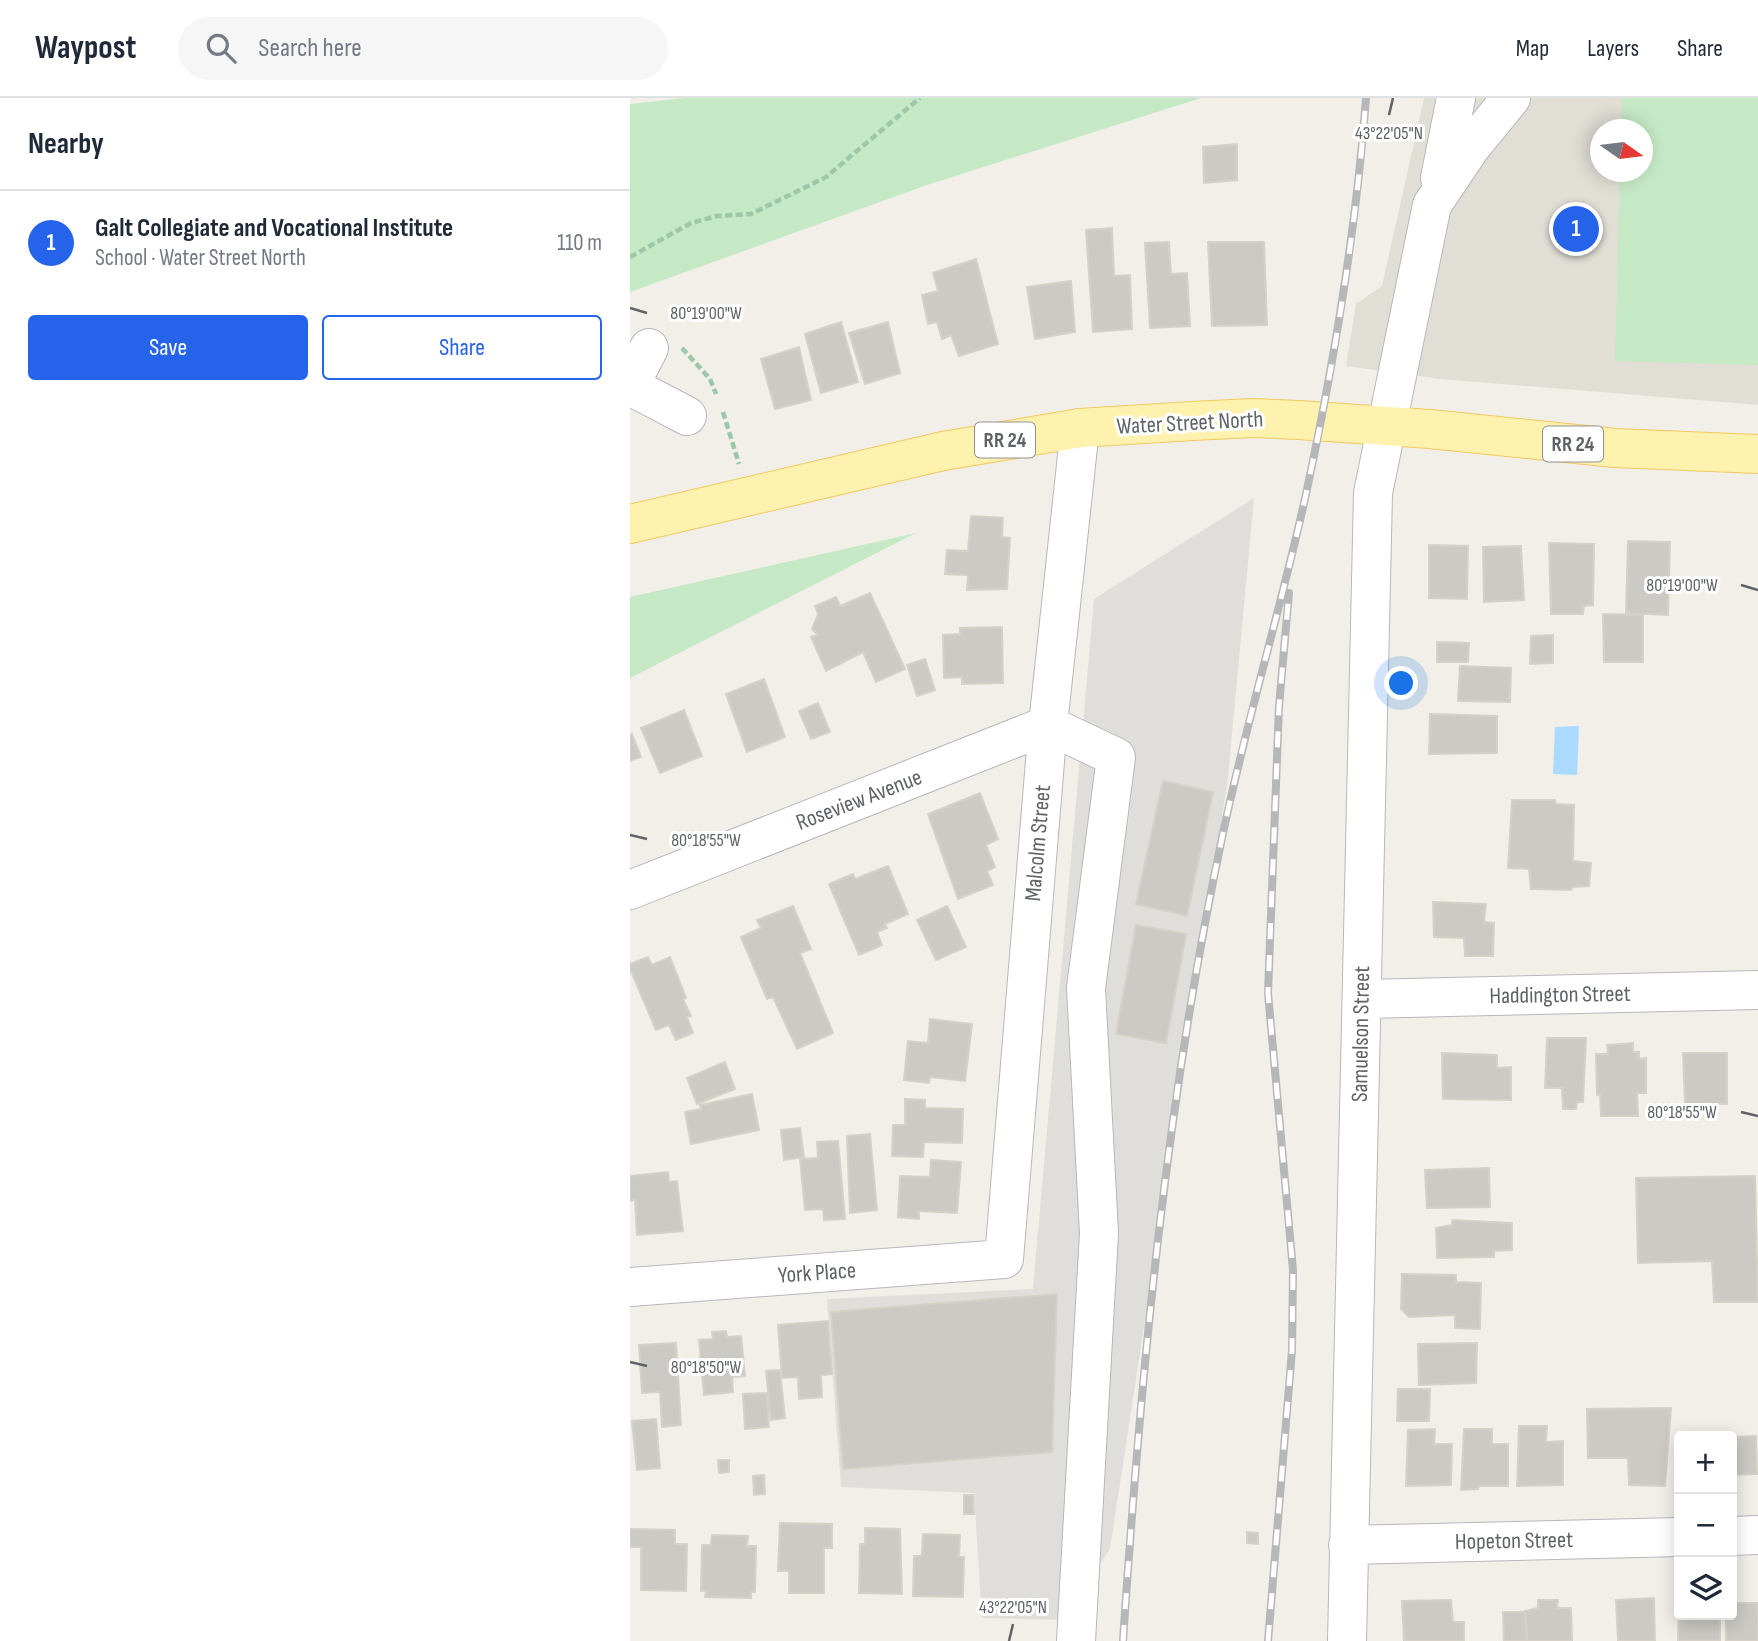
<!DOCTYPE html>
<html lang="en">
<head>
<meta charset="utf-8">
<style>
  body { margin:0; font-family:"Sofia Sans Condensed",sans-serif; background:#f6f6f7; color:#1f2937 }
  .controls { position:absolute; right:21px; bottom:21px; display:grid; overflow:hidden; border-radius:7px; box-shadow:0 4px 18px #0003 }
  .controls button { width:63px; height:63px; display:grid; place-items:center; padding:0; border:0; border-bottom:2px solid #e0e1e3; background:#fff; color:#1f2937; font:35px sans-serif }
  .compass { position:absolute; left:960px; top:21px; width:63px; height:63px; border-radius:50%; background:#fff; box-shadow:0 4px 18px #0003; rotate:104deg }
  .you { position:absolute; left:772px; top:586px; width:24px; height:24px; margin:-18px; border:5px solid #fff; border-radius:50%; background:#1a73e8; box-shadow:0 0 0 10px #1a73e833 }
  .badge { display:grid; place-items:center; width:46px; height:46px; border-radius:50%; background:#2563eb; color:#fff; font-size:23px; font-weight:700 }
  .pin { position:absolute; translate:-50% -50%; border:4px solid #fff; box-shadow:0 2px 7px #0006 }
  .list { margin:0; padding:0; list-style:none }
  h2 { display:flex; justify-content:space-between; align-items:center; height:91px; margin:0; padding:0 28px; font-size:30px }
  h2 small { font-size:23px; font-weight:400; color:#747a83 }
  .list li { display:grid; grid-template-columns:46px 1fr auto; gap:21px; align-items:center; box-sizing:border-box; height:105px; padding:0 28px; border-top:2px solid #e0e1e3 }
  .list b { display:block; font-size:26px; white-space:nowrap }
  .list p { margin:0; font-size:23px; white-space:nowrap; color:#747a83 }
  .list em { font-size:23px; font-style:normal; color:#747a83 }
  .actions { display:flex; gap:14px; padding:21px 28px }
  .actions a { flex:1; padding:16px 0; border:2px solid #2563eb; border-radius:7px; text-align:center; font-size:24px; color:#2563eb }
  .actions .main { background:#2563eb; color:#fff }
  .icon { flex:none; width:38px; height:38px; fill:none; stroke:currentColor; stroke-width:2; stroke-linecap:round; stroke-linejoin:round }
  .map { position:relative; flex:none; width:1128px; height:1543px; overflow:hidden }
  header { display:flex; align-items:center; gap:42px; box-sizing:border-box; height:98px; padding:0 35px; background:#fff; border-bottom:2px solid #e0e1e3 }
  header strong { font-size:33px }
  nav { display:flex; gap:38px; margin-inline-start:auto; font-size:24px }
  .search { width:490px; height:63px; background:#f6f6f7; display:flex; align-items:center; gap:18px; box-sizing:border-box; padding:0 24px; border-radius:38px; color:#747a83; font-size:26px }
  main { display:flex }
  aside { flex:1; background:#fff }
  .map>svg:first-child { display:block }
</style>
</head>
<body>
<header>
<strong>Waypost</strong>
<div class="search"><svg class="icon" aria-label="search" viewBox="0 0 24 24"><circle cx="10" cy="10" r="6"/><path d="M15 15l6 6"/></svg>Search here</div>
<nav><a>Map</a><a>Layers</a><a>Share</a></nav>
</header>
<main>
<aside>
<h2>Nearby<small></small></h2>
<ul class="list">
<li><span class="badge">1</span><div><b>Galt Collegiate and Vocational Institute</b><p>School · Water Street North</p></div><em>110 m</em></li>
</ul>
<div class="actions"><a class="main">Save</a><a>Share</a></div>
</aside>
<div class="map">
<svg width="1128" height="1543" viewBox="0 0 1128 1543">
  <rect width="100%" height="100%" fill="#f1efe8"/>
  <path fill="#e0deda" d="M624,400L598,679L480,1451L432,1522L352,1520L344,1395L211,1389L197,1201L403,1191L464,501Z"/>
  <path fill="#e1ded6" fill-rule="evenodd" d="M794,0H1128V307L811,281L716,268L726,206L752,188ZM970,32H1012V74H970Z"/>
  <path fill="#c5e8c5" d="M55,0H571L297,87L0,194V6Z
    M992,0H1128V267L985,263L990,74H1012V32L991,31Z
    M286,435L0,580V499Z"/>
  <path fill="#aadaff" d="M949,628L947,677L923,676L925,629Z"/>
  <path fill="#cccac5" stroke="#d6d1c6" stroke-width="2" d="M607,46V82L574,85L573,49Z
    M482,130L484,178L500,177L502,231L463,234L456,132Z
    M539,144L541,176L557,175L560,228L520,230L515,145Z
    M578,144H634L637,227L582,228Z
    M346,161L368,246L329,258L321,237L312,241L307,224L298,226L292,197L308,193L303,175Z
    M441,183L445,234L405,241L397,189Z
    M211,224L228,284L191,295L175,236Z
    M258,224L270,275L235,286L219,235Z
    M169,249L181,302L145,311L131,261Z
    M341,418L373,420L372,439L380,440L377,491L337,492L338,477L315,476L317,452L338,453Z
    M998,443L1040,444L1038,517L996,515Z
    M919,445L964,446L963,507L954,508L953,516H921Z
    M799,447L838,448L837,501L799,500Z
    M891,448L894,502L854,504L853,449Z
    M240,495L275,571L246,584L233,554L196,573L181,539L188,537L182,531L188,516L185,508L206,499L210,508Z
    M973,516L1013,517V564H974Z
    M372,529L373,585L332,586V579L314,580L313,537L330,536V530Z
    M923,537V565L900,566L901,538Z
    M807,544L839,545L838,564H807Z
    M295,561L305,592L287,598L277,567Z
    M830,568L881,570L880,604L828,603Z
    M134,581L155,639L117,654L96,596Z
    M188,605L200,634L181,641L169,613Z
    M54,612L72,658L30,675L11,630Z
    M800,616L867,618V655L799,656Z
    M2,636L11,659L0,663V637Z
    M533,683L583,694L557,818L506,806Z
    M350,695L368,741L356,747L365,769L357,773L363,787L328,801L298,716Z
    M882,702H925L926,706L944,707L943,763L961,765L959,788L943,789L941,792L901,791L899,771L878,770Z
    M258,768L278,816L255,826L257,830L247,834L252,847L229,857L199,786L223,776L225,781Z
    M803,804L856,806L854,824L864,825L863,858H835L834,840L804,839Z
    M163,808L181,851L170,855L203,935L167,951L143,899L137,901L111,839L131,830L127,822Z
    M317,808L336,849L306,862L287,822Z
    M506,827L556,836L536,945L486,936Z
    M18,859L22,867L40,859L56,900L53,901L61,918L57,919L63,935L46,942L39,927L26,932L0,871V866Z
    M300,921L342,926L335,983L300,979L299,985L274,982L278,943L298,945Z
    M917,940H956L953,1004H947L946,1011H933L932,990H915Z
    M1003,945V954H1009V961L1016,960V995H1007L1008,1018H971L970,996L967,997L966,956H978L977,947Z
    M812,955L867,957V970L881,969V1002L813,1001Z
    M1053,955H1097V1006H1055Z
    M95,964L105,991L67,1006L57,980Z
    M122,996L129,1032L61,1046L55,1014L71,1011L70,1007Z
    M275,1001L295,1002V1010L333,1011L332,1045L294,1044L293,1059L262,1058L263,1027H275Z
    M170,1030L174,1059L154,1062L151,1032Z
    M240,1036L247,1112L220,1115L217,1038Z
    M208,1043L215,1121L194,1122L193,1111L175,1112L170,1061L188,1060L187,1044Z
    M301,1062L331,1064L327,1115L289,1113V1121L268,1119L270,1078L300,1079Z
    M859,1070L860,1109L797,1110L795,1072Z
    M38,1074L39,1084L47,1083L53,1133L7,1137L5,1102L0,1103V1078Z
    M1125,1078L1128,1204H1084L1082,1163L1008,1165L1006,1080Z
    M822,1122L882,1125V1152L864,1153V1159L807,1160L806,1130L822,1127Z
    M772,1176L826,1177V1184L851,1185L850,1231L825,1230V1217L779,1219L771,1211Z
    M427,1196L422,1354L213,1371L201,1214Z
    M198,1223L202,1276L191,1277L192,1299L169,1301L168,1279L152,1280L148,1227Z
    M96,1233L97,1239L111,1238L115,1278L102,1279L103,1294L74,1297L69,1242L83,1241L82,1234Z
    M46,1245L51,1327L32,1329L30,1294L12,1295L9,1247Z
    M847,1245L846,1285L789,1287L788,1246Z
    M150,1272L155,1320L141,1322L136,1273Z
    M768,1291H800L799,1323H767Z
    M137,1295L139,1329L115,1331L113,1296Z
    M1041,1310L1035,1388L999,1387L998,1360H958L957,1311Z
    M26,1321L30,1370L7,1372L2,1323Z
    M889,1328H917L916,1344L933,1343V1387L887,1388Z
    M805,1331L804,1346H822L821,1387L776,1388L778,1332Z
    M834,1331H862V1346H878V1388H849L848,1391L831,1392Z
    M1126,1338L1127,1376L1102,1377V1339Z
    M88,1362H99V1374L89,1375Z
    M134,1377L135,1396L124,1397L123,1378Z
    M334,1397H343L344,1416H334Z
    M150,1425L202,1426V1450H194V1495H159V1473H148Z
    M235,1430L270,1431L272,1496L229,1495L230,1446H235Z
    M0,1431L45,1432V1446H57L56,1493L11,1492V1449H0Z
    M617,1434L628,1435V1446L617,1445Z
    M293,1436L330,1437L329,1459H334L333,1499L283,1498L284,1458H292Z
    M82,1437L118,1438L117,1448H126L125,1494H121V1500L75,1499L76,1493H71L72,1447H81Z
    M1024,1500L1025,1543H988L986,1502Z
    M821,1502L823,1524H834V1543H774L772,1503Z
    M908,1502H928L927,1510H941L942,1543H897L895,1513L908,1510Z
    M1049,1504V1517H1090V1543H1048Z
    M1102,1505H1128V1543H1096V1517H1102Z
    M873,1514H895L897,1543H874Z"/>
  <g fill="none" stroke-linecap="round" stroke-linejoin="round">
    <defs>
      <path id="minor" d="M810,80L826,0
        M0,287L19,250
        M0,288L57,318
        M418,627L486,659L456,890L469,1135L446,1543
        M0,792L418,627
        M733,901L1128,892
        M0,1189L374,1161L418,627L450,330
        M1102,1438L1128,1437
        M718,1447L1049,1439
        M717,1543L743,395L802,107L841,49L881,0"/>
      <path id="major" d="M0,426L313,353L450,330L562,323L623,320L669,322L800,331L985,350L1128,356"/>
    </defs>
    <use href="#minor" stroke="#b5b8bc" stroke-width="40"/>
    <use href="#major" stroke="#f2c960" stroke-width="40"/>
    <path stroke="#9cc7a9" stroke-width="4.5" stroke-dasharray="7 3.5" stroke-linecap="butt" d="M0,159L61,125L87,118L121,116L196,79L290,0
      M52,250L80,281L86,296
      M93,314L109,366"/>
    <use href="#minor" stroke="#fff" stroke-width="38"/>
    <use href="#major" stroke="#fff2af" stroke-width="38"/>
    <defs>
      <path id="rail" d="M493,1543C511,1273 536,1005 592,740C616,624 651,511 676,396C704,265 726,134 736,0
        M638,1543L662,1252L663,1172L638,895L649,608L659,495"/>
    </defs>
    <use href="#rail" stroke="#b6b7b8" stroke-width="8"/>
    <use href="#rail" stroke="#fff" stroke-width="5" stroke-dasharray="16" stroke-linecap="butt"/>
  </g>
  <path fill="none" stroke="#5f6368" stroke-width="2.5" d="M759,17L763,0M0,210L17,215M1111,487L1128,492M0,737L17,741M1111,1014L1128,1018M0,1264L17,1268M379,1543L383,1526"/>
  <g text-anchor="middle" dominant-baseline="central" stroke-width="6" stroke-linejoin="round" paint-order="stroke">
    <g fill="#fff" stroke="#8f9295" stroke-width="2">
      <rect x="345" y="324.5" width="60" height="35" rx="5"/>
      <rect x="913" y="328.5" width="60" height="35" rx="5"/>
    </g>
    <g font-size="21" font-weight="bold" fill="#5f6368">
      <text x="375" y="342">RR 24</text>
      <text x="943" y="346">RR 24</text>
    </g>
    <g font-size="23" fill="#5f6368" stroke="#fff">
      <text transform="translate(560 325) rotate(-3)">Water Street North</text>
      <text transform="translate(229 702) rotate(-21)">Roseview Avenue</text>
      <text transform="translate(408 745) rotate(-85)">Malcolm Street</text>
      <text transform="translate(930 897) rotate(-1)">Haddington Street</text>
      <text transform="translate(731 936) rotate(-89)">Samuelson Street</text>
      <text transform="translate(187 1175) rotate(-4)">York Place</text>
      <text transform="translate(884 1443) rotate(-1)">Hopeton Street</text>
    </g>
  </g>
  <g font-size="18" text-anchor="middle" fill="#5f6368" stroke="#fff" stroke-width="6" stroke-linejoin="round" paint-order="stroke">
    <text x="759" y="41">43°22'05"N</text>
    <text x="76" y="221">80°19'00"W</text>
    <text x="1052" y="493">80°19'00"W</text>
    <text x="76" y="748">80°18'55"W</text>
    <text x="1052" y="1020">80°18'55"W</text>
    <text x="76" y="1275">80°18'50"W</text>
    <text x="383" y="1515">43°22'05"N</text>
  </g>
</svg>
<div class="controls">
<button>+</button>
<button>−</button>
<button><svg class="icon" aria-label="layers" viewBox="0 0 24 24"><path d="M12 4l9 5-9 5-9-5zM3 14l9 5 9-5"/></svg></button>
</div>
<svg class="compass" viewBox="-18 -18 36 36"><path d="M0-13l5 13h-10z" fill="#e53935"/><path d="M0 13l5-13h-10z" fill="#747a83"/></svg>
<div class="you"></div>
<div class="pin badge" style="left:946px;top:131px">1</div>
</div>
</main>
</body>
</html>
